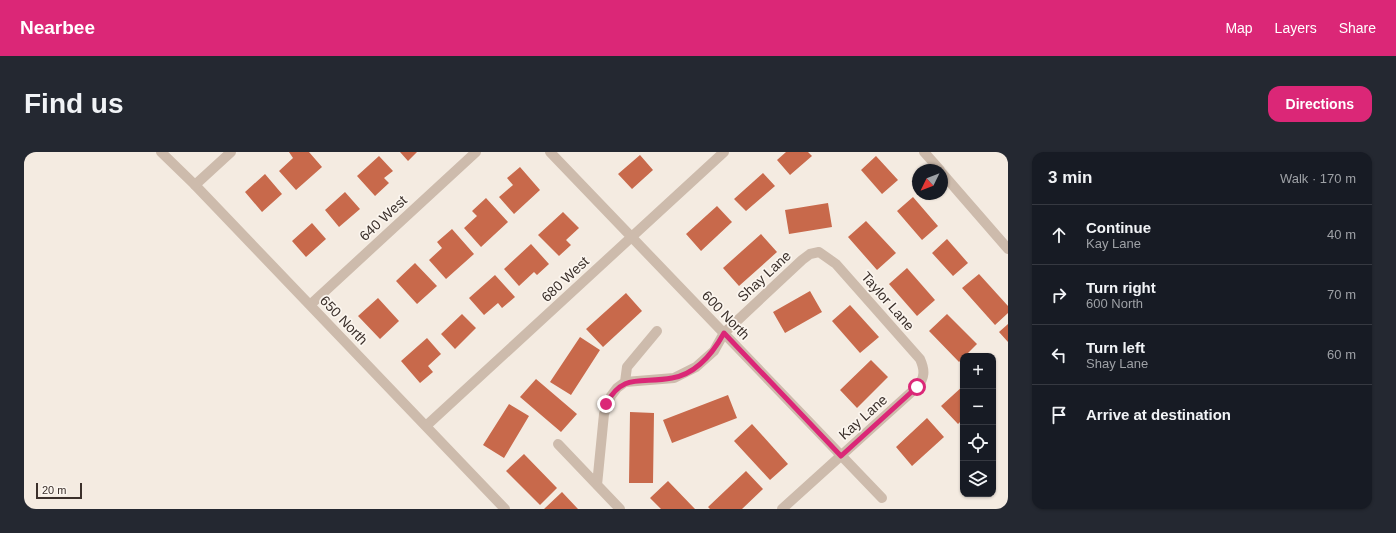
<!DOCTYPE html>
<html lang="en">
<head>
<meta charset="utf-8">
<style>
  body { margin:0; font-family:Helvetica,sans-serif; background:#242831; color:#f1f3f6 }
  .controls { position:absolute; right:12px; bottom:12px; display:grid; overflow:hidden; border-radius:8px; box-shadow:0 1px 3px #0004 }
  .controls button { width:36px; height:36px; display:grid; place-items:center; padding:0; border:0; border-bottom:1px solid #363941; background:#171b24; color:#f1f3f6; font:20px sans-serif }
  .compass { position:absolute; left:888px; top:12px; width:36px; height:36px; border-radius:50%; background:#171b24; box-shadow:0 1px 3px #0004; rotate:227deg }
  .scale { position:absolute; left:12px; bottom:10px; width:46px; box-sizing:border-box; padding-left:4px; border:2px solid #3b302b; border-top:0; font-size:11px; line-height:14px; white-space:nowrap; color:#3b302b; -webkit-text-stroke:3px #fbf5ee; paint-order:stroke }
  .stop { position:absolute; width:12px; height:12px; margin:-9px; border:3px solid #db2777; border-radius:50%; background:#fff }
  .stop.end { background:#db2777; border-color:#fff; box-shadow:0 1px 4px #0008 }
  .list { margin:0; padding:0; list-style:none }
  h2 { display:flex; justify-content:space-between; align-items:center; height:52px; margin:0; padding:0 16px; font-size:17px }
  h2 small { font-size:13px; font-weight:400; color:#9ea1a6 }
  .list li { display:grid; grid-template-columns:26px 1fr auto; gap:12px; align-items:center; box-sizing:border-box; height:60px; padding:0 16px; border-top:1px solid #363941 }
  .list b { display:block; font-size:15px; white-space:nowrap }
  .list p { margin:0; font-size:13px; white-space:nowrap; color:#9ea1a6 }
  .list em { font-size:13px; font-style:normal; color:#9ea1a6 }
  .icon { flex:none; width:22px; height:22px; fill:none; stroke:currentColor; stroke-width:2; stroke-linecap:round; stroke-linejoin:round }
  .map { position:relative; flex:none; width:984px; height:357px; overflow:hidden; border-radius:12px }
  header { display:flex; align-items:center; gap:24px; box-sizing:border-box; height:56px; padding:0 20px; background:#db2777; color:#fff }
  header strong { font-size:19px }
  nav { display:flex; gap:22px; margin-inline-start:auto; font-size:14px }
  .intro { display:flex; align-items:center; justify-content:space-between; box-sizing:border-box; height:96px; padding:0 24px }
  h1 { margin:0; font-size:28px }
  .button { padding:10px 18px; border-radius:12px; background:#db2777; color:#fff; font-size:14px; font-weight:700 }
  main { display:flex; gap:24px; padding:0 24px }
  aside { flex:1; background:#171b24; border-radius:12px; box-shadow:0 1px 3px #0004 }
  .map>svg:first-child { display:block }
</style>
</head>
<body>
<header>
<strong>Nearbee</strong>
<nav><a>Map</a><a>Layers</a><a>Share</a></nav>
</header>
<div class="intro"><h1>Find us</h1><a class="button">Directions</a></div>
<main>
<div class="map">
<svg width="984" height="357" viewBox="0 0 984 357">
  <rect width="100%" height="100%" fill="#f4ebe1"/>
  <path fill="#c8694b" d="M265,0H285L298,15L272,38L255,19L269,6Z
    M376,0H393L384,9Z
    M762,0H784L788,4L766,23L753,8Z
    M616,3L629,18L608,37L594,22Z
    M355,4L369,19L360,26L365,31L351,44L333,24Z
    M852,4L874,28L858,42L837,18Z
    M496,15L516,38L490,62L475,45L489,33L483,26Z
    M739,21L751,34L722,59L710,47Z
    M241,22L258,42L238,60L221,40Z
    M321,40L336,57L315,75L301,58Z
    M889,45L914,74L898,88L873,59Z
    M462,46L484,70L457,95L440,76L453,64L448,59Z
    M804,51L808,75L765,82L761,58Z
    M693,54L708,70L677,99L662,82Z
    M539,60L555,76L542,88L547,93L535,104L514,83Z
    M842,69L872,101L853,118L824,85Z
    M288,71L302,87L282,105L268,89Z
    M428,77L450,102L422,127L405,108L418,96L413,90Z
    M737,82L753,100L715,134L699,116Z
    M923,87L944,111L929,124L908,101Z
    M507,92L525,112L513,123L510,120L495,134L480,117Z
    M391,111L413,134L393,152L372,129Z
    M883,116L911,148L893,164L865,132Z
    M955,122L984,154V161L971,173L938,136Z
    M471,123L491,145L478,156L474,151L460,163L445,146Z
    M786,139L798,160L761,181L749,160Z
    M602,141L618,159L579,195L562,177Z
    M354,146L375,169L356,187L334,164Z
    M826,153L855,185L836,201L808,169Z
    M438,162L452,176L431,197L417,182Z
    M923,162L953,192L935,210L905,179Z
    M984,172V190L975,180Z
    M556,185L576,198L547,243L526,230Z
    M403,186L417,202L404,214L409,220L396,231L377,209Z
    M847,208L864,225L833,256L816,238Z
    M512,227L553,262L537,280L496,245Z
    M939,234V267L934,272L917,254Z
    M704,243L713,266L648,291L639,268Z
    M485,252L505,264L480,306L459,293Z
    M606,260L630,261L629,331H605Z
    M903,266L920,285L888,314L872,295Z
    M728,272L764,312L746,328L710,289Z
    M500,302L533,336L516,353L482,319Z
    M722,319L739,337L718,357H686L684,355Z
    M644,329L671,357H637L626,346Z
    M538,340L554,357H520Z"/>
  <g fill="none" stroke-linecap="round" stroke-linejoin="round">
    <path stroke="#cdbbac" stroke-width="10" d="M526,0L858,346
      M900,0L916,18
      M918,21L984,97
      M171,33L481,357
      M286,153L452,0
      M601,230L603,215L633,179
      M402,274L700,0
      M534,292L596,357
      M573,333L580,262L587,244L593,236L601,230L650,226L672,215L690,199L700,181L778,108L786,102L795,100L812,112L896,207C901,218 901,226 893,235L758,357"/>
    <path stroke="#cdbbac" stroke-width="10" d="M137,0L171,33L207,0"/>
  </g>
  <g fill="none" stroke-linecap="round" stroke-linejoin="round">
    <path stroke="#db2777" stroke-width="5" d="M582,252C599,220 618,232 648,226C672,222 689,201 700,181L817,304L893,235"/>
  </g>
  <g text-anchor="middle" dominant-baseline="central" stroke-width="3.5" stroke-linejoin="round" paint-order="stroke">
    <g font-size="14" fill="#3b302b" stroke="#fbf5ee">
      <text transform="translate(359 66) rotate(-43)">640 West</text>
      <text transform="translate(740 124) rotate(-43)">Shay Lane</text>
      <text transform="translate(541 127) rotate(-43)">680 West</text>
      <text transform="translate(864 149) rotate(49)">Taylor Lane</text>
      <text transform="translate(702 163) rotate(46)">600 North</text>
      <text transform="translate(320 168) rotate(46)">650 North</text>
      <text transform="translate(839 265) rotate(-42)">Kay Lane</text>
    </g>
  </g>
</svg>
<div class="controls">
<button>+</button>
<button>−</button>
<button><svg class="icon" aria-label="locate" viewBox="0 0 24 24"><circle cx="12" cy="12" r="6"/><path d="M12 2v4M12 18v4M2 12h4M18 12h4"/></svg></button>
<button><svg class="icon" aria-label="layers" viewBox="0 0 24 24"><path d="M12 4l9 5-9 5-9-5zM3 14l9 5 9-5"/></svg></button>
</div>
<svg class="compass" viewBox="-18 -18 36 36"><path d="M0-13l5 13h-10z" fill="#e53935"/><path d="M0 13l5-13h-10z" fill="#9ea1a6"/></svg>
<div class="scale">20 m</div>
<div class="stop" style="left:893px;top:235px"></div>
<div class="stop end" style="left:582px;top:252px"></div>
</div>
<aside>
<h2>3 min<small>Walk · 170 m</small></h2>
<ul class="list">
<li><svg class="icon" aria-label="ahead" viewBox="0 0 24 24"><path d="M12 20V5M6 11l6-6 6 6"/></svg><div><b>Continue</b><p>Kay Lane</p></div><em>40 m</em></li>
<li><svg class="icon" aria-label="right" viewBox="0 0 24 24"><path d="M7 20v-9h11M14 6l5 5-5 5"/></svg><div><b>Turn right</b><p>600 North</p></div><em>70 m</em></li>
<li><svg class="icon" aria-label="left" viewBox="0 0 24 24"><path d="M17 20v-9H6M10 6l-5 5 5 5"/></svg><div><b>Turn left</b><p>Shay Lane</p></div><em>60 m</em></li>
<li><svg class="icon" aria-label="arrive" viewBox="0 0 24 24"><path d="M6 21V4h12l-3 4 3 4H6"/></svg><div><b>Arrive at destination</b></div></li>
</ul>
</aside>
</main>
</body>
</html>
